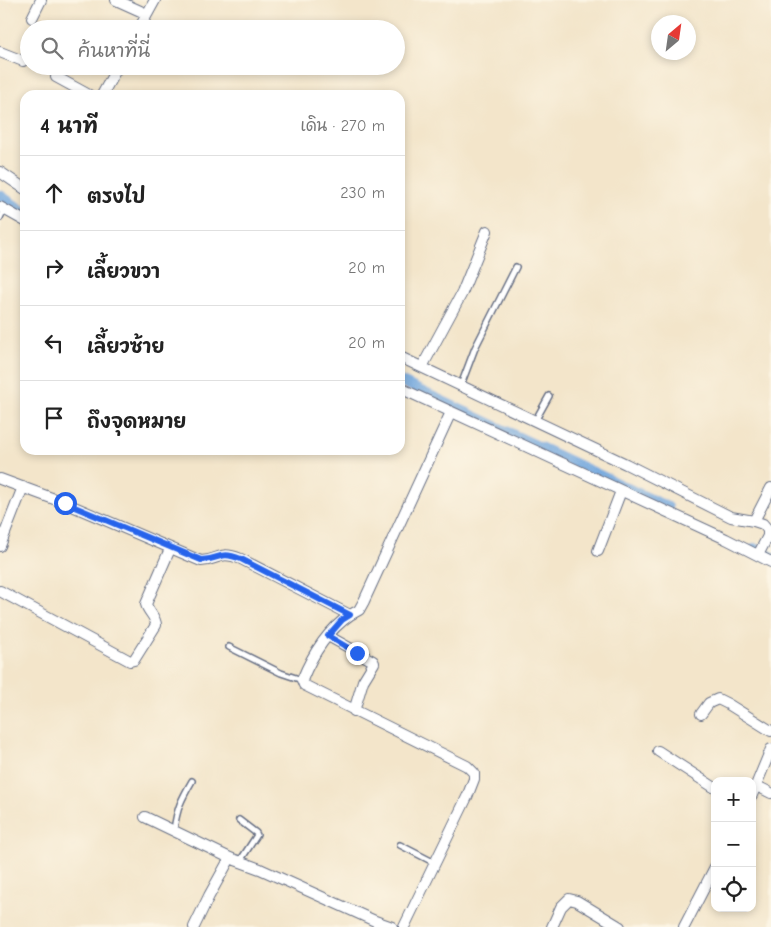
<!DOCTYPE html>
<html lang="th">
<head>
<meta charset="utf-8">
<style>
  body { margin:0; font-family:"Comic Neue","Playpen Sans Thai",sans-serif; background:#f2f2f2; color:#222 }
  .controls { position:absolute; right:15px; bottom:15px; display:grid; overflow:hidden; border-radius:10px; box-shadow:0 2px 8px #0003 }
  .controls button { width:45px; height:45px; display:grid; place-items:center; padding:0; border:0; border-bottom:1px solid #e0e0e0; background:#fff; color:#222; font:25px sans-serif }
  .compass { position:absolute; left:651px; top:15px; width:45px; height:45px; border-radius:50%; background:#fff; box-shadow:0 2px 8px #0003; rotate:29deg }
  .stop { position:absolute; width:15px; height:15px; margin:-11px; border:4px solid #2563eb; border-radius:50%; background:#fff }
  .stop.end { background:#2563eb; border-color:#fff; box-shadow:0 1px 5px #0008 }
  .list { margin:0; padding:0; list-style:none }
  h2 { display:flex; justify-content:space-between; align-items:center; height:65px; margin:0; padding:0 20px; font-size:21px }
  h2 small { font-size:16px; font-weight:400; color:#767676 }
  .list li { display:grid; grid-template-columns:32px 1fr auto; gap:15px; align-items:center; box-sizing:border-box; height:75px; padding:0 20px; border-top:1px solid #e0e0e0 }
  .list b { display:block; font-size:19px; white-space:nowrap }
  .list em { font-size:16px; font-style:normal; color:#767676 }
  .icon { flex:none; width:28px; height:28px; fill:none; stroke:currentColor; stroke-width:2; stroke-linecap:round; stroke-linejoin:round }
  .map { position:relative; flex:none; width:771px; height:927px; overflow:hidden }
  .search { position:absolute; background:#fff; box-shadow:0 2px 8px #0003; left:20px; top:20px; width:385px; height:55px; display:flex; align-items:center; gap:12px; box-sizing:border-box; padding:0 18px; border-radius:28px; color:#767676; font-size:19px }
  .panel { position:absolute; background:#fff; box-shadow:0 2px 8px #0003; left:20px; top:90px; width:385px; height:365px; border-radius:15px }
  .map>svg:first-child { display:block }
</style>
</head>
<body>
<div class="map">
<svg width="771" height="927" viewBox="0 0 771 927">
  <rect width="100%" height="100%" fill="#fcf5e5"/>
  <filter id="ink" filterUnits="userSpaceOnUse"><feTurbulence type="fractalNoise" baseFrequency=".02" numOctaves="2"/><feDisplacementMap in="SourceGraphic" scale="10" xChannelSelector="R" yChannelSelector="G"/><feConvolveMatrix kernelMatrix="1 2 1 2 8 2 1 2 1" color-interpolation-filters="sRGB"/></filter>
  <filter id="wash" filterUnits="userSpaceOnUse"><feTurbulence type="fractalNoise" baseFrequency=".0096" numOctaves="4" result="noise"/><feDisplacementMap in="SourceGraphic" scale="20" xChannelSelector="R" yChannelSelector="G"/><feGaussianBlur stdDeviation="1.12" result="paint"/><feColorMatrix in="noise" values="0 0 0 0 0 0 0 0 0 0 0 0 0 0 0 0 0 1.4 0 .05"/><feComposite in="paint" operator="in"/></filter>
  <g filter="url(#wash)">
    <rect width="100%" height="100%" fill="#f3e5ca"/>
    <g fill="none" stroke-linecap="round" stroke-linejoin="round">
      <path stroke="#70a6de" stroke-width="10" d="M0,195L25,212
        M400,381L668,507
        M754,548L771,556"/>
    </g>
  </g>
  <g filter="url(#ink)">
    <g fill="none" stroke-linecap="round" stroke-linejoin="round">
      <defs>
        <path id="lane" d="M0,218L4,209
          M461,385L475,348L516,267
          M535,421L549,396
          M229,647L281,673L302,680
          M239,820L256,833L257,835L240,861
          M174,830C177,808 181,800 192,781
          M400,845L435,863"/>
        <path id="street" d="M116,0L147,14
          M32,18L41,0
          M139,29L155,0
          M0,52L23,61
          M56,77L89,95
          M102,95L118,66
          M0,172L25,189
          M0,207L25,221
          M400,357L626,464L731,517L754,521L771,488
          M422,367L462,293L487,231
          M400,388L726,539L771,562
          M0,479L65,503L201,561C221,560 218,550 241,559L350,615L359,610L364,601L451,412
          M754,521L763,524L768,530V536L758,555
          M0,546L23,487
          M598,551L621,491
          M0,591L130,661L134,660L156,625C156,617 148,612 146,604L170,549
          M350,615C327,631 312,655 302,680L304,685L467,766L474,773V779L467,797L404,927
          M328,636L373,661L374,663L363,681L354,711
          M701,714L709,703L718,699L728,704L771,731
          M658,751L715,788
          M757,786L771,793
          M752,795L771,749
          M145,817L230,858L260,869L375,921L392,927
          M194,927L209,896L230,858
          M552,927L561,907L569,899L577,901L620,927
          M684,927L715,867"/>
      </defs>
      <use href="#lane" stroke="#676f84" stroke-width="8"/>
      <use href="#street" stroke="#676f84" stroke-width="12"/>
      <use href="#lane" stroke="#fff" stroke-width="5"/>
      <use href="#street" stroke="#fff" stroke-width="10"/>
    </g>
  </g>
  <g fill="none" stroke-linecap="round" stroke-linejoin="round" filter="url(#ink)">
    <path stroke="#2563eb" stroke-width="6" d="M65,503L201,560C221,560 218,550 241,559L350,615L342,620L328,636L357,653"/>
  </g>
</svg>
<div class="controls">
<button>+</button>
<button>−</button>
<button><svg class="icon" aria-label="locate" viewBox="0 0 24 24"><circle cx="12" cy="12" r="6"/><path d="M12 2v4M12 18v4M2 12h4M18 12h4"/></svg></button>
</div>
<svg class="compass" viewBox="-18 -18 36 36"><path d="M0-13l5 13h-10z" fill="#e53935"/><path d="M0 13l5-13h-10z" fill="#767676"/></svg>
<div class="stop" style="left:65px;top:503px"></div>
<div class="stop end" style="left:357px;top:653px"></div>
<div class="search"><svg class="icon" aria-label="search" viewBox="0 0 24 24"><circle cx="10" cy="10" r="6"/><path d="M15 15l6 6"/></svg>ค้นหาที่นี่</div>
<section class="panel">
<h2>4 นาที<small>เดิน · 270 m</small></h2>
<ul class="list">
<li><svg class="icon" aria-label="ahead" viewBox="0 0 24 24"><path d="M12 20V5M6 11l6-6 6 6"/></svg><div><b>ตรงไป</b></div><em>230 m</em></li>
<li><svg class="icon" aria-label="right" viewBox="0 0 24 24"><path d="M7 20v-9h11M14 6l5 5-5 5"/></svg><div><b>เลี้ยวขวา</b></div><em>20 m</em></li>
<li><svg class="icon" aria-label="left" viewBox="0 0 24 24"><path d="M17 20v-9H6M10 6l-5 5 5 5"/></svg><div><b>เลี้ยวซ้าย</b></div><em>20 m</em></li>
<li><svg class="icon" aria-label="arrive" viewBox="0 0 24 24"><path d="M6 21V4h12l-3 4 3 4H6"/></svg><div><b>ถึงจุดหมาย</b></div></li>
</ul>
</section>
</div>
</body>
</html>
